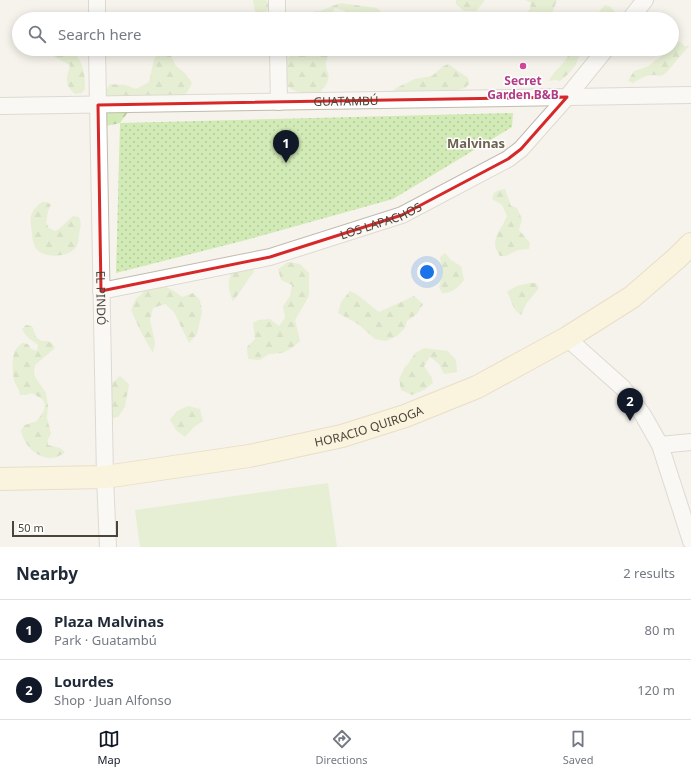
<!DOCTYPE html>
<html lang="en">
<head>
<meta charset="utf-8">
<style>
  body { margin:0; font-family:"Noto Sans",sans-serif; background:#f2f2f3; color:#1f2937 }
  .scale { position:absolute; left:12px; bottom:10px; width:106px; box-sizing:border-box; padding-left:4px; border:2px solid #4b4439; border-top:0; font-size:11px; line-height:14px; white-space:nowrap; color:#4b4439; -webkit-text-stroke:3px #fff; paint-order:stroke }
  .you { position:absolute; left:427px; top:272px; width:14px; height:14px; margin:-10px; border:3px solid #fff; border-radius:50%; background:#1a73e8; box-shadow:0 0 0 6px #1a73e833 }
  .badge { display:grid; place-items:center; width:26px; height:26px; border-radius:50%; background:#111827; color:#fff; font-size:13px; font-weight:700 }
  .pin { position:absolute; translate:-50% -33px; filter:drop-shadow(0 1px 2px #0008) }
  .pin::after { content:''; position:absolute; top:21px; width:14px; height:12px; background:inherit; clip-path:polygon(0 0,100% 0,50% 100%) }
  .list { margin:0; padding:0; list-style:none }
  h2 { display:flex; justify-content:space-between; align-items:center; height:52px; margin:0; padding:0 16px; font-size:17px }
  h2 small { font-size:13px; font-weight:400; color:#747a83 }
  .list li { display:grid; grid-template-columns:26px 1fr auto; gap:12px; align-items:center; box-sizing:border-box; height:60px; padding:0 16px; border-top:1px solid #e0e1e3 }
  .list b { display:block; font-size:15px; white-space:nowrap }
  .list p { margin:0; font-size:13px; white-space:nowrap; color:#747a83 }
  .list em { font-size:13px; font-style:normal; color:#747a83 }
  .icon { flex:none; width:22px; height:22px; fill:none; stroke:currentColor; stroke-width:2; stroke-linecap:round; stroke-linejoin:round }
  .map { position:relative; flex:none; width:691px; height:547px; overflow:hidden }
  .search { position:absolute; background:#fff; box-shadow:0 2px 10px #0003; left:12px; right:12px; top:12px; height:44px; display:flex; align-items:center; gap:10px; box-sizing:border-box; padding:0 14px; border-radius:22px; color:#747a83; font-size:15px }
  .sheet { height:172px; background:#fff }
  nav { display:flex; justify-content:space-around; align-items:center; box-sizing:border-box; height:56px; border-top:1px solid #e0e1e3; background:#fff; font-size:11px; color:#747a83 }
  nav a { display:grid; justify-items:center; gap:2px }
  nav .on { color:#111827 }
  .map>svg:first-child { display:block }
</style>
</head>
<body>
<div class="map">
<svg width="691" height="547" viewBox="0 0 691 547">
  <defs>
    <pattern id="forest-firs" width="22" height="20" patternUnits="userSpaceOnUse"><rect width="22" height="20" fill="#d2eab5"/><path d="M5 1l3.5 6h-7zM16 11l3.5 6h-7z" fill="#b6ca9c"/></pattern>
    <pattern id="park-dots" width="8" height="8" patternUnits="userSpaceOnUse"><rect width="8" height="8" fill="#d2eab5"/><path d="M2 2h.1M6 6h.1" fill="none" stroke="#b6ca9c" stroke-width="1.8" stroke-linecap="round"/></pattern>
  </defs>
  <rect width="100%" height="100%" fill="#f6f3ec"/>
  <path fill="url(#forest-firs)" d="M253,0H266L269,4L267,11L260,18L255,12Z
    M456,0H484V2L476,11H464L456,4Z
    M526,0H557L552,13L551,19H526L527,12L530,9L531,3Z
    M340,3L377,8L381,12L385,19H349L345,11L335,8L328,19H311L310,15L315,11H320Z
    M605,5L611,7L615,12L614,19H596L600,10Z
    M676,41L682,43L685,47L689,46L666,73L661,76C649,73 643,77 633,83L628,81L634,71L649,66L653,62L663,55L669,49H672V45Z
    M52,49H73C83,66 85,69 85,89L81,93L75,94C63,83 67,79 70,65L54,57Z
    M162,49L171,56L176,66L185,73L192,83L187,93L167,105L136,104L128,112L120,123L106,126L104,94L110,84L125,85L136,89L149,82L154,59Z
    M299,49H312L315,50L316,49H331C330,54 326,58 326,64C326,68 327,70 328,73C331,82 322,90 317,95C305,94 294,93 285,84C285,66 282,60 299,49Z
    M570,49H581C578,63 572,72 560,81L555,80L549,81C554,69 568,63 570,49Z
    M448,64L468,78L469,84L465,88L453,91L392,92L396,88L415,79L432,76L442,67Z
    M505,189L511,206L517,208L522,219L519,230L530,243L529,249L518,250L506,256H500C488,240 501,231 507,216L502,205L492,199L494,193L499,190Z
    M42,202H47L51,205L48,211L46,223L49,228L55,231L59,229L73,216L79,217C82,224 80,228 79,235C78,239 79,243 76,247C69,258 41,259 35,247C32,241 32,232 31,226C29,216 33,208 42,202Z
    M445,253L451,260L461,266L464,280C459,287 451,294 442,293L439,287L443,274L440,257Z
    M288,262L300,264L309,273V296L295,320L300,341L292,348L282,353L269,354L260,360L248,359L247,347L255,339L253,323L258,320L270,319L279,326L285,318L283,306L290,296L292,285L281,280L278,269Z
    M249,263L254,272C246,281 241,292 233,301C226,285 228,279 236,264Z
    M530,283H536L539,288L526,304L521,315C511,308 513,302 507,292C514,286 521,285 530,283Z
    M152,284C165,285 173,289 182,297L193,293L200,300L202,312L197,334L189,343L174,312L165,304L153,308L150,320L155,342L153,353L141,332L131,310L135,300Z
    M350,291C363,297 368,304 379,312L414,296L423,304L417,314L407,321L405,328L397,336L386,341L375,339L358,324L338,313L341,302Z
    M26,325L32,326L36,337L41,341H47L52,343L55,348L35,365L34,371L35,377L46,393L48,406L47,418L51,434L48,439V445L60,448L65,452C47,468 24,449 21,430L25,425L37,421L44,410L45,404L42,399L32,393L26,395H20C19,389 17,387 15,383C12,375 12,361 14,353C16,348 19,346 22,343L28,344L31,349L37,351L38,345C31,339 26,338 22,329Z
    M424,348L448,351L456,360L457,372L444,374L439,364L430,357L424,366L431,376L433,383L424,390L412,395L401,390L399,379L405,367L408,364L415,353Z
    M120,376L129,384L125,407L118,417L107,420L111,384Z
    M188,406L200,409L203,421L194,427L185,437L176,430L170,420L177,411Z"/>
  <path fill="url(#park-dots)" d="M513,113L512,127L393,199L246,240L116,273L120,123Z"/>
  <path fill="#d2eab5" d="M328,483L337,547H140L135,510Z"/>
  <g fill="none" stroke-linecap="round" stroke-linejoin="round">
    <defs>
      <g id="minor">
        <path d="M97,0V19"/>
        <path d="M277,0V19"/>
        <path d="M630,19L645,0"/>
        <path id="s1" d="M97,49L105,477L108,547"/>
        <path d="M278,49L279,102"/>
        <path id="s2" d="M0,106L691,95"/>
        <path id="s3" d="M101,291L270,257L402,215L508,159L521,149L567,97L606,49"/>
        <path d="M567,338L623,388L643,415L660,445L691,541"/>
        <path d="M660,445L691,442"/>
      </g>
      <g id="secondary">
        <path id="s4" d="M0,479L105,477L249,456L342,436L405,416L477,387L567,338L632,297L677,258L691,244"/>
      </g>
    </defs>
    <use href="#minor" stroke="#c2bbae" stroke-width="18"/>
    <use href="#secondary" stroke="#d6c79b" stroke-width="24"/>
    <use href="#minor" stroke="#fff" stroke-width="16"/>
    <use href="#secondary" stroke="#fff3cd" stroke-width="22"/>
  </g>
  <path d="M0 0H691V547H0ZM567,97L521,149L508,159L402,215L270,257L101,291L98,105Z" fill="#f6f3ec" fill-opacity=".55" fill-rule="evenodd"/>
  <path fill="none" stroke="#d62828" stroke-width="3" stroke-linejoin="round" d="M567,97L521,149L508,159L402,215L270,257L101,291L98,105Z"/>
  <circle fill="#d1479c" stroke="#fff" stroke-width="1.5" cx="523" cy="66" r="4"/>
  <g text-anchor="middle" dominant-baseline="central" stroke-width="3" stroke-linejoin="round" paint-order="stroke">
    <g font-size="12" font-weight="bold" fill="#b23c85" stroke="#fff">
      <text x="523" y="80">Secret<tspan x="523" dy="14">Garden B&amp;B</tspan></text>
    </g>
    <g font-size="12" fill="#4b4439" stroke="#fff">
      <text stroke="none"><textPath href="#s2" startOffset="346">GUATAMBÚ</textPath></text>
      <text stroke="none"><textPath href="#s3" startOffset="289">LOS LAPACHOS</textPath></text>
      <text stroke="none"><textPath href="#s1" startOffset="249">EL PINDÓ</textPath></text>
      <text stroke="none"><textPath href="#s4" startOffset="374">HORACIO QUIROGA</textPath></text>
    </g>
    <g font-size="13" font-weight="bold" fill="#6e6250" stroke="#fff">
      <text x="476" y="143">Malvinas</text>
    </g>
  </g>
</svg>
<div class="scale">50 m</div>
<div class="you"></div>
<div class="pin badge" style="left:286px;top:163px">1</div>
<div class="pin badge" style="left:630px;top:421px">2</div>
<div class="search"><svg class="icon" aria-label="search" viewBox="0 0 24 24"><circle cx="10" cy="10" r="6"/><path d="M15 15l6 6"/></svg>Search here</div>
</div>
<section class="sheet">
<h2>Nearby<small>2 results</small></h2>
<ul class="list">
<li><span class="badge">1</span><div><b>Plaza Malvinas</b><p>Park · Guatambú</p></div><em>80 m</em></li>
<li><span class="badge">2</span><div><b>Lourdes</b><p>Shop · Juan Alfonso</p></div><em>120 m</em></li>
</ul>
</section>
<nav>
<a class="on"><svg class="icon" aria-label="map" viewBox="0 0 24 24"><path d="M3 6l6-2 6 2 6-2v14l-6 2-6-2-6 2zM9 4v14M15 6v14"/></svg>Map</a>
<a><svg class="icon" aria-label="directions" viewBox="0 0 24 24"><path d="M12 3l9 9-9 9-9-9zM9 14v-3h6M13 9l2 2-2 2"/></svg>Directions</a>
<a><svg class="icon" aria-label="saved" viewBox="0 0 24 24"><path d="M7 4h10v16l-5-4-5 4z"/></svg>Saved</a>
</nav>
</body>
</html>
